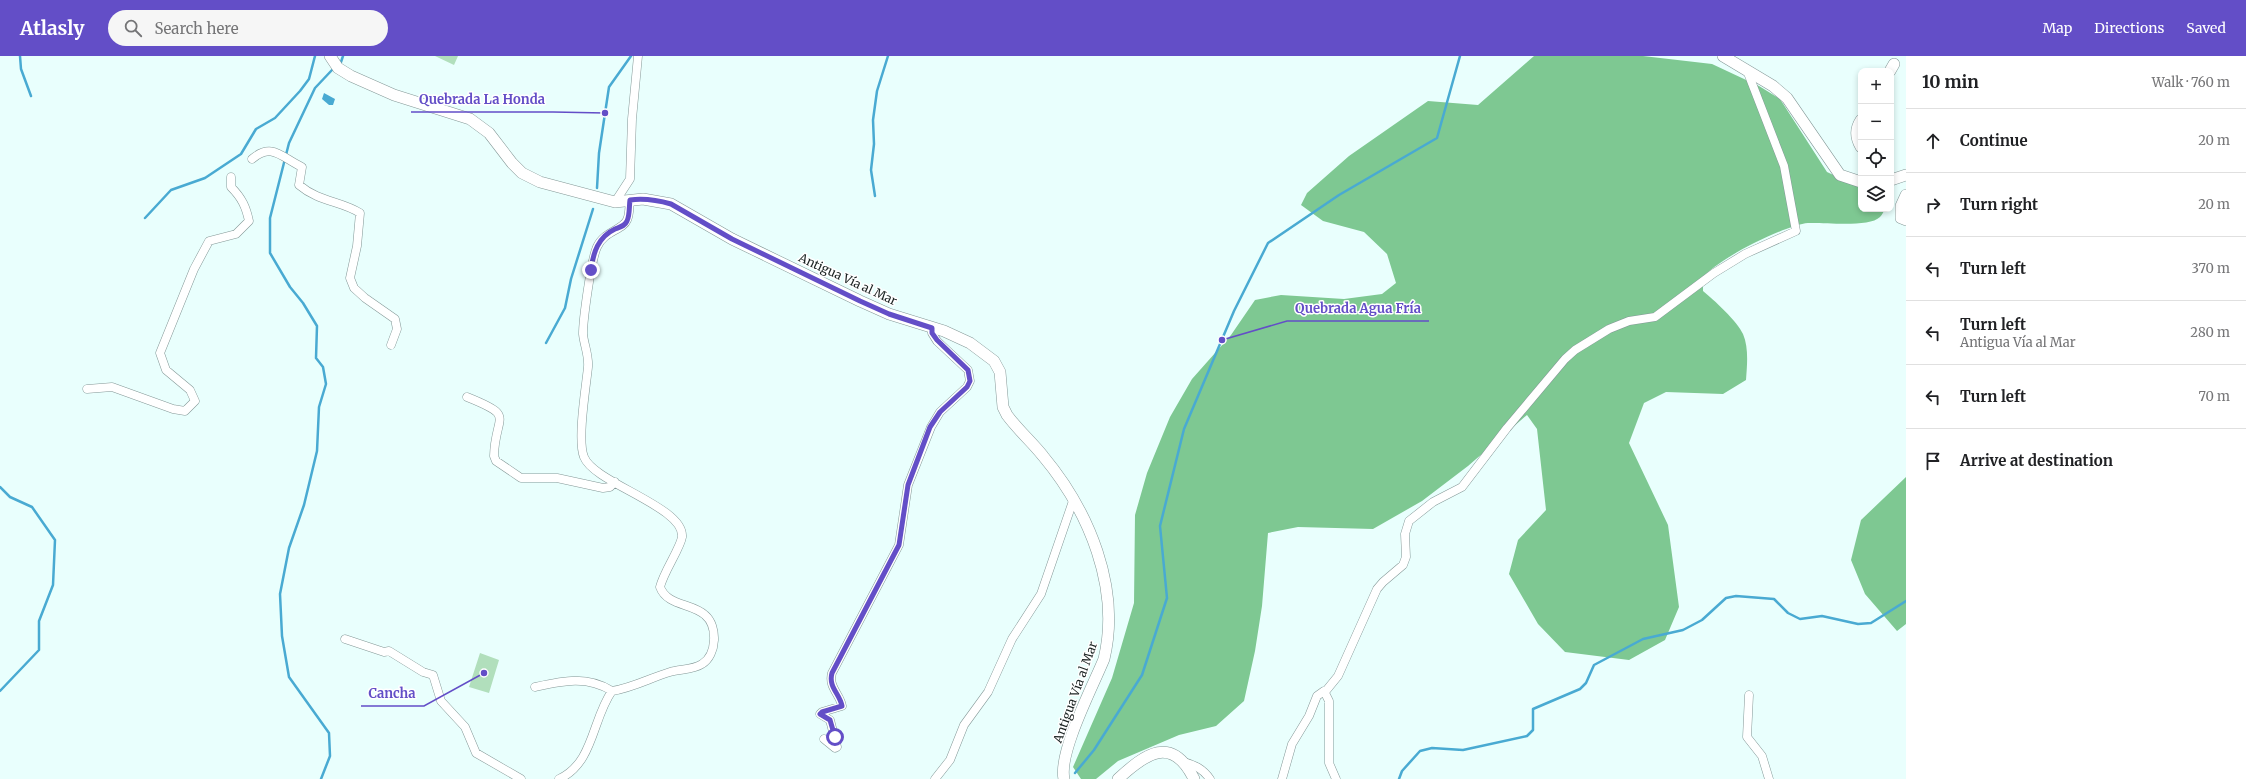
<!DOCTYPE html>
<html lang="en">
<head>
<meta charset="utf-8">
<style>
  body { margin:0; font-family:Merriweather,serif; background:#f6f6f6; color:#202124 }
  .controls { position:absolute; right:12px; top:12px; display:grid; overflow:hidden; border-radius:8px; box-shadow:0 2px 6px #0003 }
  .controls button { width:36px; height:36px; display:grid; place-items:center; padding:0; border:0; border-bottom:1px solid #e0e0e0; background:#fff; color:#202124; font:20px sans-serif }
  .stop { position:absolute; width:12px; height:12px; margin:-9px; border:3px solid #634ec7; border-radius:50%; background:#fff }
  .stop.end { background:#634ec7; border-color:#fff; box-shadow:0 1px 4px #0008 }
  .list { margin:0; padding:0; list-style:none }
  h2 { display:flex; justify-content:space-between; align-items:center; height:52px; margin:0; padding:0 16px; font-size:17px }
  h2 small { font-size:13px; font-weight:400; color:#757577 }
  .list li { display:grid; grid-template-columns:26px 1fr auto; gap:12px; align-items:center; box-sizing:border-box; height:64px; padding:0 16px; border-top:1px solid #e0e0e0 }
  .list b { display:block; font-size:15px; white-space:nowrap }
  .list p { margin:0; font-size:13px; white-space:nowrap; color:#757577 }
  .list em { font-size:13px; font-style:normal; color:#757577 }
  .icon { flex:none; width:22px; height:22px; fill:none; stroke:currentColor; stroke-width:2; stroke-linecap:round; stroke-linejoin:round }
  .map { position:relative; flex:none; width:1906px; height:723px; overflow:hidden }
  header { display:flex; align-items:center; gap:24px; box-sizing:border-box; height:56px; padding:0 20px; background:#634ec7; color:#fff }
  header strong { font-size:19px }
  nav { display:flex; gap:22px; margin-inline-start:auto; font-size:14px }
  .search { width:280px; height:36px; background:#f6f6f6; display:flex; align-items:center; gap:10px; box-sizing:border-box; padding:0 14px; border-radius:22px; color:#757577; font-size:15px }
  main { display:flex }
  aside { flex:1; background:#fff }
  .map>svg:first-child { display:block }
</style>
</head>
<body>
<header>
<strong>Atlasly</strong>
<div class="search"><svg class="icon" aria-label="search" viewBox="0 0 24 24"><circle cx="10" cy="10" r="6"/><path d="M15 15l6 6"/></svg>Search here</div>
<nav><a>Map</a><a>Directions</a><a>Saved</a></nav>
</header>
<main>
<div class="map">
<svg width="1906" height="723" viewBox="0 0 1906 723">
  <rect width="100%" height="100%" fill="#e9fffd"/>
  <path fill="#b1dfbc" d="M435,0H458L454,9Z
    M480,597L499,604L489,637L469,631Z"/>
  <path fill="#7ec892" d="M1534,0H1643L1712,8L1759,30L1780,43L1827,116L1861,132V153H1885C1884,155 1882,159 1880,161C1869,172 1823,166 1808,167C1785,169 1715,204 1703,222V235C1713,243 1738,266 1743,278C1749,292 1747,310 1746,324L1723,338L1666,336L1644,347L1629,387L1668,469L1679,551L1665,584L1629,604L1565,596L1538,568L1509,518L1518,484L1546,454L1537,373L1527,359L1468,410L1422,445L1373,473L1298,471L1268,477L1262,550L1255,595L1244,645L1216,670L1179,679L1118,705L1096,723H1081L1073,711L1112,622L1134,547L1135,459L1147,417L1170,361L1192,323L1231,279L1255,244L1281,239L1344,243L1382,238L1396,227L1387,198L1364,176L1323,165L1301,149L1307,137L1349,100L1428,45L1478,49Z
    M1906,421V568L1897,575L1865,538L1851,504L1861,464Z"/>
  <path fill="#49aad2" d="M324,37L335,43L333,49H329L322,43Z"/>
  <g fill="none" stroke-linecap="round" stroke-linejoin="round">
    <path stroke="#49aad2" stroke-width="2.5" d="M20,0L21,13L31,40
      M341,6L343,0
      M597,132L599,97L609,31L631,0
      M875,140L871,114L874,88L873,64L877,35L888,0
      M145,162L171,134L205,122L241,98L256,73L275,62L300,35L309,23L315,0
      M546,287L565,252L571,223L593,153
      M0,431L10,441L32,451L55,484L53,529L39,565V594L0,635
      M1075,717L1094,694L1142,619L1167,542L1160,470L1184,373L1234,255L1268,187L1339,139L1437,82L1460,0
      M321,723L330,700L329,677L289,621L282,580L280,538L289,492L304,449L317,395L319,351L326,328L323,311L316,302L317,270L303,247L290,231L270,197V162L289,87L315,32L332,14
      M1399,723L1402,715L1420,695L1432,692L1463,694L1527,680L1533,674V653L1580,633L1586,627L1594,609L1643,583L1683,574L1702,564L1726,542L1736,540L1774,543L1788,557L1800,563L1822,560L1858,568L1871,567L1906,545"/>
    <defs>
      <path id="street" d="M252,103C272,86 281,101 302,111L299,129C319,146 341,145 360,157L357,190L350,222L354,232L365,242L395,263L397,273L391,289
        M615,146L630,123L632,63L638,0
        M87,333L112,331L173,353L185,355L195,345L190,334L166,314L160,297L194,213L209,185L236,178L249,165C246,151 242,142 231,131V121
        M467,341C517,361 495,358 494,400L496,405L521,422H557L603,432L610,431L615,426
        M345,583L384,596L389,595L423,616L433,619L441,645L465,671L476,697L521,723
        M535,631C562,625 587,619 612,635
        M1325,636L1338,620L1377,533L1383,526L1403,509L1406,501L1405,478L1409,465L1433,446L1462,431L1507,372L1565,303L1575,294L1609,273L1629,265L1655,261L1714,217L1745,198L1796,175L1784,110L1748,17
        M1749,639L1747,681L1762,700L1769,723
        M824,683L835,692L837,691L830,664L820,658L822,656L842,650C840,638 828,631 832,617L899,489L908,429L931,371L940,356L967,331L970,325L968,314L937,285L932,277V272
        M1184,706C1195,709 1203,713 1210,723
        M559,723C594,707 592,663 612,635C632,632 650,622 670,616C680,613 693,614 702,608C717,599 718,570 705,559C692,547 667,550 660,531C664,515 680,493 682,481C685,451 594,427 584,401C577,384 586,331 588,311C589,299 584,289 583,278C583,264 591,204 597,191C604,175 623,174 627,164C630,158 629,150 630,144
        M935,723L950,704L964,669L988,636L1012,583L1041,538L1073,445
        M1282,723L1292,688L1309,660L1317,640L1324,635L1329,645V707L1336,723"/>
      <path id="secondary" d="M330,0L338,12L351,20L394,39L470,63L489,77L512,107L522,117L540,126L615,146L643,143L671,148L732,183L860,245L889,258L944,275L970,287L994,305L1000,316L1003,351L1007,359C1018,374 1032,386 1043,400C1089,455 1121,532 1104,603C1093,630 1058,697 1064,723
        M1723,0L1773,30L1787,42L1840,119L1861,126
        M1890,15L1894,8
        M1861,64C1855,73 1855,81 1861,91
        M1891,124L1906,119
        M1906,139L1901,150V162L1906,164
        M1118,723C1145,698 1172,678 1194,723"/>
    </defs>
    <use href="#street" stroke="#849897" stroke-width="9"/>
    <use href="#secondary" stroke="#849897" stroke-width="12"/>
    <use href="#street" stroke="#fff" stroke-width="8"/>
    <use href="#secondary" stroke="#fff" stroke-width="11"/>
  </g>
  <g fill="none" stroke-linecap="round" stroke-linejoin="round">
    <path stroke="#634ec7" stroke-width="5" d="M591,214C593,197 598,181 615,173C620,171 625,170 627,165C630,159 629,150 630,144C645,142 657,144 671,148L732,183L860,245L889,258L932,272V277L937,284L968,314L970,325L967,331L940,356L930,371L908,429L899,489L832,617C828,631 840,638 842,650L822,656L820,658L830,664L835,681"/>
  </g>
  <g text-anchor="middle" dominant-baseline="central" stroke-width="3" stroke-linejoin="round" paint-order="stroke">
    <g font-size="12" fill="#1a2221" stroke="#fff">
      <text transform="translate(848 223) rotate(25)">Antigua Vía al Mar</text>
      <text transform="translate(1075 636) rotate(-70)">Antigua Vía al Mar</text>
    </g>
  </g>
  <path fill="none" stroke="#634ec7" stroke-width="1.5" d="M605 57L553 56H411M1222 284L1287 265H1429M484 617L424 650H361"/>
  <g fill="#634ec7" stroke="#fff" stroke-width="1.5">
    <circle cx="605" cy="57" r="4"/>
    <circle cx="1222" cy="284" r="4"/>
    <circle cx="484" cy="617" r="4"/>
  </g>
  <g font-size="13" text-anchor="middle" font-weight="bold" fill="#634ec7" stroke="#fff" stroke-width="3" stroke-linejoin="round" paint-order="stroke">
    <text x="482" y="48">Quebrada La Honda</text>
    <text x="1358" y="257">Quebrada Agua Fría</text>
    <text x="392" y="642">Cancha</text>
  </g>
</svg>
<div class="controls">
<button>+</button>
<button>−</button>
<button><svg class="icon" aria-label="locate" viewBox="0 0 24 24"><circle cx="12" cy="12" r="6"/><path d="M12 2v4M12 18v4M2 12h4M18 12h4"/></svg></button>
<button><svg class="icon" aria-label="layers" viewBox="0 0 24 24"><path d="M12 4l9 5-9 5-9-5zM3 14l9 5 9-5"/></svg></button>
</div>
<div class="stop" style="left:835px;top:681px"></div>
<div class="stop end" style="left:591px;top:214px"></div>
</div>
<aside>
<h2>10 min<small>Walk · 760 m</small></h2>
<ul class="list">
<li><svg class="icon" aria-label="ahead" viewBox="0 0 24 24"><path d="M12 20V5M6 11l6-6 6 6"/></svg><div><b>Continue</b></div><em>20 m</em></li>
<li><svg class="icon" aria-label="right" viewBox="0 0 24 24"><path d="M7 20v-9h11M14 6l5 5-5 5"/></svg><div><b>Turn right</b></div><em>20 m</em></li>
<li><svg class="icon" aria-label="left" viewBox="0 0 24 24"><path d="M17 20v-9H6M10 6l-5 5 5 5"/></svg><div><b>Turn left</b></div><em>370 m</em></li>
<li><svg class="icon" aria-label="left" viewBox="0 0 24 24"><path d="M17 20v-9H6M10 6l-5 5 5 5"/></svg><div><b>Turn left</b><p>Antigua Vía al Mar</p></div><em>280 m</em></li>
<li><svg class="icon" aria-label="left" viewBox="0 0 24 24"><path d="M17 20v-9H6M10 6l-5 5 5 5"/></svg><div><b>Turn left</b></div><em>70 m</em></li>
<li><svg class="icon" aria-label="arrive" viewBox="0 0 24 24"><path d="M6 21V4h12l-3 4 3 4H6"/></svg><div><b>Arrive at destination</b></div></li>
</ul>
</aside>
</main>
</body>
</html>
